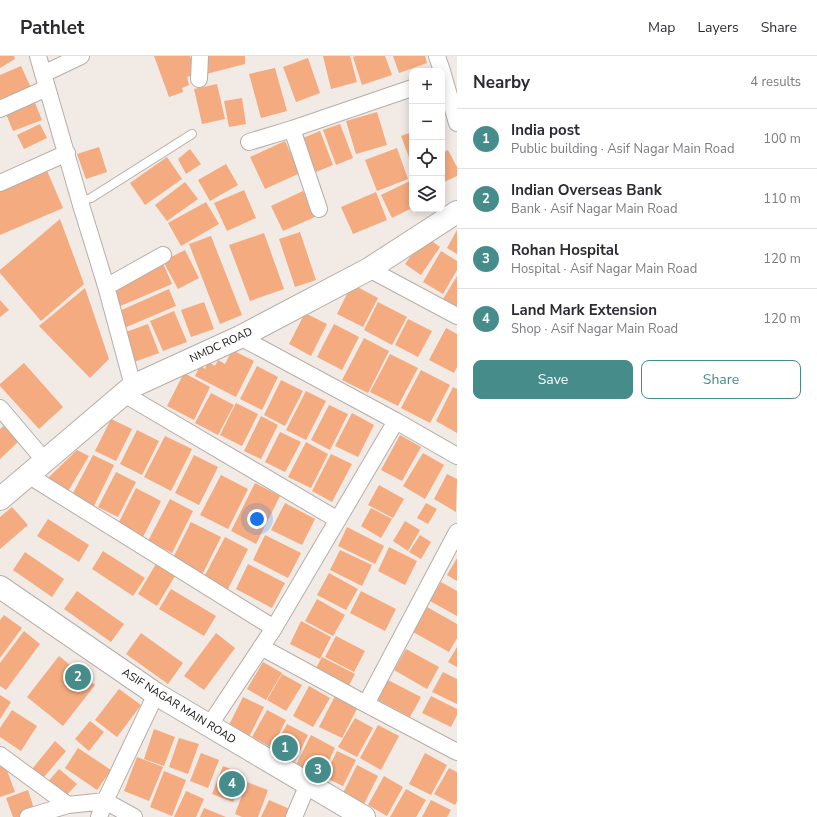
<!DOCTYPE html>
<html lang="en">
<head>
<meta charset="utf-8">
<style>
  body { margin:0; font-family:"Nunito Sans",sans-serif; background:#f2f2f3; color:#2b2b33 }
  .controls { position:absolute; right:12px; top:12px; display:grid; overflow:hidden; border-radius:8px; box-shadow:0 2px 10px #0003 }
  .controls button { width:36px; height:36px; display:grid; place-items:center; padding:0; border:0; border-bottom:1px solid #e1e1e2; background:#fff; color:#2b2b33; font:20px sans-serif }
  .you { position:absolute; left:257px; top:463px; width:14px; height:14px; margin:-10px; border:3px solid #fff; border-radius:50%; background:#1a73e8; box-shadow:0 0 0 6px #1a73e833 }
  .badge { display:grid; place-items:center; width:26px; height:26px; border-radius:50%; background:#458c8b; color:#fff; font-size:13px; font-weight:700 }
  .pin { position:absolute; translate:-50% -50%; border:2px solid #fff; box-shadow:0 1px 4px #0006 }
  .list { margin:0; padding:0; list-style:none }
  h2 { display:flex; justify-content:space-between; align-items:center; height:52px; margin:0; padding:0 16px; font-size:17px }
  h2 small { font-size:13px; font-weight:400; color:#7c7c81 }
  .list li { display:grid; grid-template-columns:26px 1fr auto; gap:12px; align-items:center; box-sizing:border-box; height:60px; padding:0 16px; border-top:1px solid #e1e1e2 }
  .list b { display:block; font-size:15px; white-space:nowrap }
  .list p { margin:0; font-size:13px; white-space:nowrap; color:#7c7c81 }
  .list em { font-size:13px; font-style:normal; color:#7c7c81 }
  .actions { display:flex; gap:8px; padding:12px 16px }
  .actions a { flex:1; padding:9px 0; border:1px solid #458c8b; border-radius:8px; text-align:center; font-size:14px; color:#458c8b }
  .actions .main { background:#458c8b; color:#fff }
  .icon { flex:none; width:22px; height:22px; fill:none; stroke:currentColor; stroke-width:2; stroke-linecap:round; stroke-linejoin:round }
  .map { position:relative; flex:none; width:457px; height:761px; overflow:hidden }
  header { display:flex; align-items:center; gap:24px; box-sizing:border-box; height:56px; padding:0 20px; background:#fff; border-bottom:1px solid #e1e1e2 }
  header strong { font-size:19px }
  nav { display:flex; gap:22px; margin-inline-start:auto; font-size:14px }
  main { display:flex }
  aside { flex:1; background:#fff }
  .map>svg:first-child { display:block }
</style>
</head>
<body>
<header>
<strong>Pathlet</strong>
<nav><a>Map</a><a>Layers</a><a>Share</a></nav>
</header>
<main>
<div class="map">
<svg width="457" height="761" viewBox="0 0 457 761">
  <rect width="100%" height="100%" fill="#f1eae5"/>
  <path fill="#f4ab7f" d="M0,0H14L15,3L0,12Z
    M154,0H190L196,18L187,21L189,29L182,32L183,36L169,41Z
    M203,0H245V8L202,19Z
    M323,0H350L357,26L331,33Z
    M355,0H385L392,19L362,29L353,1Z
    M393,0H425L427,7L399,17Z
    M308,2L320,37L296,46L283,11Z
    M21,10L33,36L0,51V19Z
    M275,12L287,55L261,62L249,18Z
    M217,28L225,63L202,68L194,33Z
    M242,42L246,68L229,71L224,45Z
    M35,47L42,64L13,75L6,58Z
    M377,56L387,89L356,98L346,65Z
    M40,68L47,82L24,93L17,79Z
    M340,68L353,102L336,109L323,74Z
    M320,75L333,109L316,116L303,82Z
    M412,76V103L410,104L401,80Z
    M285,85L300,117L265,133L250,101Z
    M99,91L107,116L86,123L77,98Z
    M397,92L408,123L377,135L365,104Z
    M190,93L201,108L186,118L178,103Z
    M448,94L457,111V120L442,127V97Z
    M167,101L182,123L145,149L130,127Z
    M226,108L238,129L210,145L198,124Z
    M45,110L63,152L0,179V129Z
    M412,124V152L392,162L381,139Z
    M185,126L198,143L167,165L155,149Z
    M244,134L256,162L227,175L214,147Z
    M303,135L315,161L283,175L271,150Z
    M376,136L387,164L353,178L341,151Z
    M206,146L219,168L181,190L168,167Z
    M60,163L84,228L41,265L0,217V214Z
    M457,174V198L447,192Z
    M300,176L316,224L295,231L279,183Z
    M264,177L284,233L250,245L229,189Z
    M211,180L242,259L220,268L189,188Z
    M425,180L440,191L421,219L405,208Z
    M185,194L199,222L178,233L163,205Z
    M441,195L457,205V214L443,238L423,226Z
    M162,205L172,228L118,251L111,232Z
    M457,220V251L443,243Z
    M352,228L378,242L363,271L337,258Z
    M85,232L109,303L90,322L39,270Z
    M169,233L176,250L124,272L117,256Z
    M0,244L9,254L0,261Z
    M204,246L214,273L191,281L181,254Z
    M378,246L407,261L392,289L364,274Z
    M174,255L187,286L163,295L150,265Z
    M305,257L327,268L311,300L289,288Z
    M408,263L432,275L418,301L395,289Z
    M148,268L159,297L134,306L123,277Z
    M334,268L359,281L342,314L317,301Z
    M446,272L457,278V311L454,317L429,304Z
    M364,282L389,295L368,337L342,324Z
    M232,294L254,305L236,341L195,320L200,310L205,313L208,306L215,310L218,304L225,308Z
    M390,298L418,312L398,350L370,336Z
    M24,307L63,351L39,373L0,330V328Z
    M257,310L278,321L262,354L240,343Z
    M421,314L450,329L430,367L401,352Z
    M184,317L210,331L194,364L167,350Z
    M281,324L303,335L285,370L264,359Z
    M453,331L457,333V377L436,365Z
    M306,335L326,345L306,384L286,374Z
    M211,337L234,349L218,379L195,367Z
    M236,347L258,358L242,390L220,379Z
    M329,349L348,358L330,394L311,384Z
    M352,357L374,369L358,401L335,390Z
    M261,360L278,369L261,403L244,395Z
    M111,363L132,373L116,405L95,395Z
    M5,369L19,385L0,403V373Z
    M137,374L159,385L142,419L120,408Z
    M280,376L301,386L285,416L265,406Z
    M400,379L421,391L402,425L381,414Z
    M165,380L192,393L171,435L144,421Z
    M306,386L328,398L311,432L288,421Z
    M77,394L89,400L67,437L47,423Z
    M423,397L444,409L425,443L403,430Z
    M331,398L352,408L332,446L312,435Z
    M93,399L114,409L94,450L72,439Z
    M194,399L218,411L199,449L175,437Z
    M116,416L136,426L118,461L98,451Z
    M447,418L457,423L456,456L434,443Z
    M221,419L248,433L228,473L200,459Z
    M255,427L280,440L256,488L231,475Z
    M379,429L404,443L393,462L368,449Z
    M136,432L161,445L143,481L118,468Z
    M170,443L193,455L172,497L148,485Z
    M285,447L315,463L302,489L271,474Z
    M426,447L437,453L428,468L417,462Z
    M12,451L28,469L0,493V461Z
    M371,452L392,463L381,482L361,470Z
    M48,463L89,489L79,506L37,480Z
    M405,465L420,474L408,495L393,485Z
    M191,466L221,481L201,521L171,506Z
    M347,471L384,490L375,508L338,490Z
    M265,479L301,497L288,522L253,504Z
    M420,479L431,486L421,503L409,496Z
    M225,481L248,493L227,535L203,523Z
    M389,491L417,505L405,529L378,515Z
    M340,494L372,509L362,530L330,514Z
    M103,495L145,522L133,540L92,513Z
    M25,496L64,523L52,541L13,514Z
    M457,502V525L447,519Z
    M156,508L175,520L157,550L138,538Z
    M248,508L285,527L272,552L236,533Z
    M329,517L358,533L346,554L317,539Z
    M441,526L457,535V560L430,545Z
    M171,533L216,560L204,580L159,553Z
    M77,535L124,568L111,586L64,553Z
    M361,535L396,553L385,575L350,557Z
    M317,543L345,559L333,580L305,565Z
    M427,551L457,568V582L449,596L413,576Z
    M4,559L22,572L0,602V564Z
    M301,565L331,581L320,603L290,588Z
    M24,575L40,588L6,634L0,630V607Z
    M141,577L183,607L168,628L126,598Z
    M216,577L235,592L204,634L184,620Z
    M336,580L365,595L354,616L325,601Z
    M457,591V611L448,606Z
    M406,593L439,611L427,633L394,614Z
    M59,600L95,629L63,670L27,641Z
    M322,601L355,618L348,631L315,614Z
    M263,606L282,617L266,644L247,633Z
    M443,616L457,623V648L432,636Z
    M282,618L302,629L286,655L267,644Z
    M388,624L421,641L410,661L378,644Z
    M309,630L330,642L313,671L293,660Z
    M119,633L141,649L117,681L95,664Z
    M0,639L11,646L0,663Z
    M335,640L358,651L342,682L319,671Z
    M431,640L457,653V659L451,671L422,657Z
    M243,641L264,651L249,681L228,671Z
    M12,654L37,670L21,695L0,681V672Z
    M267,654L286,664L272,692L252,681Z
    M355,662L373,672L357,701L338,691Z
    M90,665L104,676L89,695L75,683Z
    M287,668L308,679L295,705L273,694Z
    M378,669L399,680L381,714L360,702Z
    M154,673L175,681L164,710L144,703Z
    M311,679L335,692L321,721L296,709Z
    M179,682L199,688L188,718L169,711Z
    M55,685L66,695L39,727L28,718Z
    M78,692L111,714L97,734L65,712Z
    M337,695L356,704L343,730L324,721Z
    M201,697L219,704L208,732L190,725Z
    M425,697L447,709L431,739L409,728Z
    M137,701L163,711L149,745L124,735Z
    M5,709L15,736L0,741V711Z
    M357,709L378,720L363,750L342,739Z
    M223,710L244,718L233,746L212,738Z
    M449,712L457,716V745L455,749L434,738Z
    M59,713L77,728L62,744L45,729Z
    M164,715L186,724L172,760L150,751Z
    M384,720L403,731L387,760L368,749Z
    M247,726L268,734L258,761H242L235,758Z
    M406,733L426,744L416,761H390Z
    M28,734L35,756L21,761H13L6,742Z
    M186,735L204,743L196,761H174Z
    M269,744L292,754L288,761H261Z
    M431,744L451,754L447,761H422Z
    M204,752L226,761H200Z"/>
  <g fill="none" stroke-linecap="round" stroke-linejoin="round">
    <defs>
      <path id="lane" d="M80,145L91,142L192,78"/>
      <path id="street" d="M38,0L81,149L106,230L133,330
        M437,0L442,15
        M442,15L457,67
        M43,18L81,0
        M199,23L200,0
        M0,53L47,32
        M292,73L319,153
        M249,86L292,73L412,32
        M0,127L67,97
        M369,213L457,260
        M106,230L113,227L163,199
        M240,281L396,365L457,400
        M124,338L338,464
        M0,352L45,405
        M28,419L274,572
        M261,591L366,648L457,696
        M366,648L457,476
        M209,670L274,572L396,365
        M0,699L68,749
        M28,761L68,749L105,745L134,761
        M99,761L105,745L156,638
        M294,761L308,728"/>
      <path id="secondary" d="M0,443L133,330L240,281L369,213L457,156
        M0,531L156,638L364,761"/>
    </defs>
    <use href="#lane" stroke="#b5aeaa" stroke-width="10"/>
    <use href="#street" stroke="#b5aeaa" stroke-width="18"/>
    <use href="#secondary" stroke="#b5aeaa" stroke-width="24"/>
    <use href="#lane" stroke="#fff" stroke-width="8"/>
    <use href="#street" stroke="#fff" stroke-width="16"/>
    <use href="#secondary" stroke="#fff" stroke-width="22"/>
  </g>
  <g text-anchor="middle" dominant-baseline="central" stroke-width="4" stroke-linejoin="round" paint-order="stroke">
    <g font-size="11" fill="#13110f" stroke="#fff">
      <text transform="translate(221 289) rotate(-25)">NMDC ROAD</text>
      <text transform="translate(179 650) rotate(32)">ASIF NAGAR MAIN ROAD</text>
    </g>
  </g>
</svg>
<div class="controls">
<button>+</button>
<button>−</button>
<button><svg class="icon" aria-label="locate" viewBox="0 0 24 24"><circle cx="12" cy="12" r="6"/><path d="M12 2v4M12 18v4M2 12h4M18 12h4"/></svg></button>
<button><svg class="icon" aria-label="layers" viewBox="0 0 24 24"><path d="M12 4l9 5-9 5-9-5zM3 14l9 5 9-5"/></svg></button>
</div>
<div class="you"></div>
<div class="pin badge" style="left:285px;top:692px">1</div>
<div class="pin badge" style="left:78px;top:621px">2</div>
<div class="pin badge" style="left:318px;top:714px">3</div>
<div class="pin badge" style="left:232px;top:728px">4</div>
</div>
<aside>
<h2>Nearby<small>4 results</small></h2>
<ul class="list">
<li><span class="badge">1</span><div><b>India post</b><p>Public building · Asif Nagar Main Road</p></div><em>100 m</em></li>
<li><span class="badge">2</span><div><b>Indian Overseas Bank</b><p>Bank · Asif Nagar Main Road</p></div><em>110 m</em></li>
<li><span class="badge">3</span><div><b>Rohan Hospital</b><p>Hospital · Asif Nagar Main Road</p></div><em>120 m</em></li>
<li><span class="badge">4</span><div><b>Land Mark Extension</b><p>Shop · Asif Nagar Main Road</p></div><em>120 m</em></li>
</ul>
<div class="actions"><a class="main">Save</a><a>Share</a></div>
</aside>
</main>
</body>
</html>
